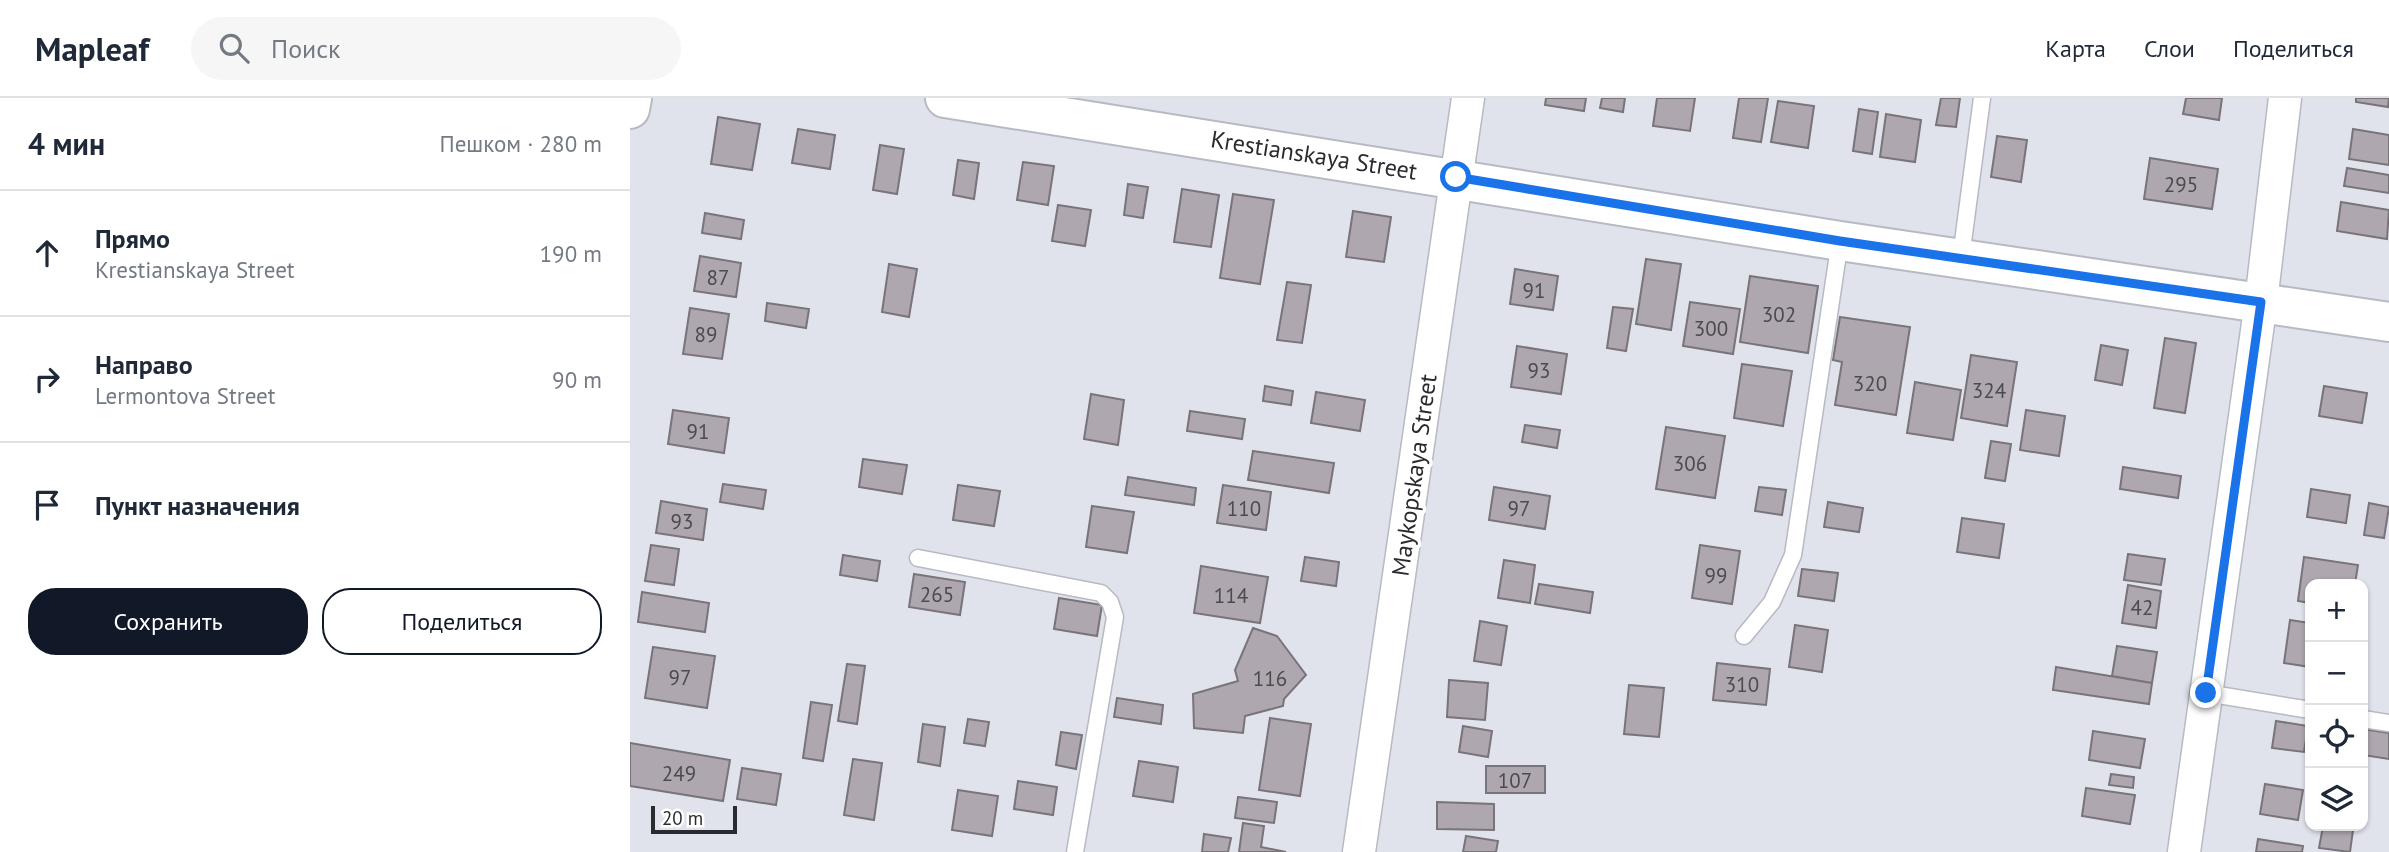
<!DOCTYPE html>
<html lang="ru">
<head>
<meta charset="utf-8">
<style>
  body { margin:0; font-family:"PT Sans",sans-serif; background:#f6f6f7; color:#1f2937 }
  .controls { position:absolute; right:21px; bottom:21px; display:grid; overflow:hidden; border-radius:14px; box-shadow:0 2px 5px #0004 }
  .controls button { width:63px; height:63px; display:grid; place-items:center; padding:0; border:0; border-bottom:2px solid #e0e1e3; background:#fff; color:#1f2937; font:35px sans-serif }
  .scale { position:absolute; left:21px; bottom:18px; width:86px; box-sizing:border-box; padding-left:7px; border:4px solid #2a2b2f; border-top:0; font-size:19px; line-height:24px; white-space:nowrap; color:#2a2b2f; -webkit-text-stroke:5px #fff; paint-order:stroke }
  .stop { position:absolute; width:21px; height:21px; margin:-16px; border:5px solid #1a73e8; border-radius:50%; background:#fff }
  .stop.end { background:#1a73e8; border-color:#fff; box-shadow:0 2px 7px #0008 }
  .list { margin:0; padding:0; list-style:none }
  h2 { display:flex; justify-content:space-between; align-items:center; height:91px; margin:0; padding:0 28px; font-size:30px }
  h2 small { font-size:23px; font-weight:400; color:#747a83 }
  .list li { display:grid; grid-template-columns:46px 1fr auto; gap:21px; align-items:center; box-sizing:border-box; height:126px; padding:0 28px; border-top:2px solid #e0e1e3 }
  .list b { display:block; font-size:26px; white-space:nowrap }
  .list p { margin:0; font-size:23px; white-space:nowrap; color:#747a83 }
  .list em { font-size:23px; font-style:normal; color:#747a83 }
  .actions { display:flex; gap:14px; padding:21px 28px }
  .actions a { flex:1; padding:16px 0; border:2px solid #111827; border-radius:28px; text-align:center; font-size:24px; color:#111827 }
  .actions .main { background:#111827; color:#fff }
  .icon { flex:none; width:38px; height:38px; fill:none; stroke:currentColor; stroke-width:2; stroke-linecap:round; stroke-linejoin:round }
  .map { position:relative; flex:none; width:1759px; height:754px; overflow:hidden }
  header { display:flex; align-items:center; gap:42px; box-sizing:border-box; height:98px; padding:0 35px; background:#fff; border-bottom:2px solid #e0e1e3 }
  header strong { font-size:33px }
  nav { display:flex; gap:38px; margin-inline-start:auto; font-size:24px }
  .search { width:490px; height:63px; background:#f6f6f7; display:flex; align-items:center; gap:18px; box-sizing:border-box; padding:0 24px; border-radius:38px; color:#747a83; font-size:26px }
  main { display:flex }
  aside { flex:1; background:#fff }
  .map>svg:first-child { display:block }
</style>
</head>
<body>
<header>
<strong>Mapleaf</strong>
<div class="search"><svg class="icon" aria-label="search" viewBox="0 0 24 24"><circle cx="10" cy="10" r="6"/><path d="M15 15l6 6"/></svg>Поиск</div>
<nav><a>Карта</a><a>Слои</a><a>Поделиться</a></nav>
</header>
<main>
<aside>
<h2>4 мин<small>Пешком · 280 m</small></h2>
<ul class="list">
<li><svg class="icon" aria-label="ahead" viewBox="0 0 24 24"><path d="M12 20V5M6 11l6-6 6 6"/></svg><div><b>Прямо</b><p>Krestianskaya Street</p></div><em>190 m</em></li>
<li><svg class="icon" aria-label="right" viewBox="0 0 24 24"><path d="M7 20v-9h11M14 6l5 5-5 5"/></svg><div><b>Направо</b><p>Lermontova Street</p></div><em>90 m</em></li>
<li><svg class="icon" aria-label="arrive" viewBox="0 0 24 24"><path d="M6 21V4h12l-3 4 3 4H6"/></svg><div><b>Пункт назначения</b></div></li>
</ul>
<div class="actions"><a class="main">Сохранить</a><a>Поделиться</a></div>
</aside>
<div class="map">
<svg width="1759" height="754" viewBox="0 0 1759 754">
  <rect width="100%" height="100%" fill="#e0e3ec"/>
  <path fill="#aea7af" stroke="#79737a" stroke-width="2" d="M916,0H956L954,13L915,7Z
    M972,0H995L993,14L970,10Z
    M1027,0H1065L1060,33L1023,28Z
    M1109,0H1138L1131,44L1103,40Z
    M1311,0H1330L1326,29L1306,27Z
    M1556,0H1592L1589,22L1553,16Z
    M1726,0H1759L1758,9L1726,4Z
    M1148,3L1184,8L1178,50L1141,44Z
    M1229,11L1248,14L1242,56L1223,53Z
    M1256,16L1291,22L1285,64L1250,59Z
    M88,19L130,26L122,72L81,66Z
    M168,31L205,37L200,71L162,65Z
    M1723,31L1759,37V67L1719,61Z
    M1367,38L1397,42L1391,84L1361,79Z
    M250,47L274,51L267,96L243,92Z
    M1520,60L1588,71L1582,111L1514,101Z
    M328,62L349,65L344,101L323,97Z
    M393,64L424,68L418,107L387,102Z
    M1717,70L1759,77V95L1714,88Z
    M498,86L518,89L513,120L494,117Z
    M552,91L589,97L581,149L544,144Z
    M603,96L644,102L630,186L590,180Z
    M1711,104L1759,112L1757,141L1707,133Z
    M428,107L461,112L455,148L422,143Z
    M723,113L761,119L754,164L716,159Z
    M75,115L114,122L111,141L72,135Z
    M70,158L111,165L106,199L64,193Z
    M1016,161L1051,166L1041,232L1006,226Z
    M259,166L287,171L279,219L252,214Z
    M885,171L928,178L923,212L880,206Z
    M1120,178L1188,188L1178,255L1110,244Z
    M657,184L681,187L672,245L647,242Z
    M1060,204L1110,211L1103,256L1053,248Z
    M137,205L179,211L176,230L135,223Z
    M983,209L1003,211L996,253L977,250Z
    M60,210L99,216L92,261L53,256Z
    M1210,219L1280,229L1266,317L1205,307L1212,264L1203,262Z
    M1535,240L1566,245L1555,315L1524,310Z
    M1471,247L1498,252L1492,287L1465,282Z
    M887,248L937,256L931,296L881,289Z
    M1341,257L1387,264L1377,328L1331,320Z
    M1112,266L1162,273L1153,328L1104,320Z
    M1285,284L1331,292L1323,342L1277,335Z
    M635,288L663,293L661,307L633,303Z
    M1694,288L1737,295L1732,325L1689,318Z
    M686,294L735,302L730,333L681,325Z
    M461,296L494,302L488,347L454,341Z
    M43,312L99,320L94,355L38,346Z
    M1396,312L1435,318L1429,358L1390,352Z
    M560,313L615,321L612,341L557,333Z
    M895,327L930,332L927,350L892,344Z
    M1036,329L1095,338L1085,400L1026,391Z
    M1361,343L1381,346L1375,383L1355,380Z
    M623,353L704,365L699,395L618,382Z
    M233,361L277,367L272,396L229,389Z
    M1493,369L1551,378L1548,400L1490,391Z
    M498,379L566,390L564,407L495,397Z
    M93,386L136,392L133,411L90,404Z
    M328,387L370,393L364,428L323,422Z
    M593,387L641,394L636,432L587,425Z
    M864,389L920,398L915,431L859,422Z
    M1129,389L1156,392L1152,417L1125,413Z
    M1681,391L1720,397L1716,425L1677,419Z
    M31,403L77,411L73,442L26,435Z
    M1198,404L1233,410L1229,434L1194,429Z
    M1739,405L1759,409L1754,440L1734,437Z
    M462,408L504,414L497,455L456,449Z
    M1332,420L1374,426L1369,460L1327,454Z
    M21,447L49,451L44,487L15,483Z
    M1070,447L1110,453L1102,506L1062,500Z
    M1498,456L1535,461L1531,487L1494,482Z
    M213,457L250,463L247,483L210,477Z
    M675,459L709,464L706,488L671,483Z
    M1674,459L1728,467L1725,486H1680V505L1668,503Z
    M874,462L905,467L900,505L868,500Z
    M571,468L638,479L630,525L564,515Z
    M1172,471L1208,475L1204,503L1168,498Z
    M284,476L335,484L330,517L279,509Z
    M909,486L963,494L960,515L905,506Z
    M1498,487L1531,493L1526,530L1492,525Z
    M12,494L79,505L75,534L8,524Z
    M429,500L472,507L467,538L424,531Z
    M1660,522L1680,525V569L1654,565Z
    M850,523L877,528L871,567L844,563Z
    M1165,527L1198,532L1192,574L1159,569Z
    M623,530L647,538L676,577L654,601L653,608L615,618L613,635L564,630L563,596L608,583L605,572Z
    M1487,548L1527,554L1522,585L1482,578Z
    M23,549L85,558L77,610L15,600Z
    M1087,565L1140,571L1136,607L1083,602Z
    M217,566L235,568L227,626L208,623Z
    M1426,569L1522,585L1519,606L1423,592Z
    M819,582L858,585L855,622L817,619Z
    M999,587L1034,590L1029,639L994,636Z
    M487,600L533,607L531,626L484,619Z
    M181,604L202,607L193,663L173,660Z
    M640,620L681,626L670,698L629,692Z
    M338,621L359,624L355,648L334,645Z
    M1646,623L1678,628L1674,654L1642,650Z
    M293,626L315,629L310,668L288,664Z
    M833,628L862,633L858,659L829,654Z
    M1733,631L1759,635V661L1733,657Z
    M1463,633L1515,641L1510,670L1459,662Z
    M431,634L452,637L446,671L426,667Z
    M0,645L100,662L93,703L0,688Z
    M223,661L252,665L244,722L214,717Z
    M509,663L548,669L543,704L503,698Z
    M856,668H915V695H856Z
    M112,670L151,676L146,707L107,701Z
    M1481,676L1504,679L1503,690L1479,687Z
    M388,683L427,689L423,717L384,711Z
    M1635,686L1673,692L1668,722L1630,716Z
    M1456,690L1505,697L1500,726L1452,718Z
    M328,692L368,698L362,738L322,732Z
    M608,699L647,704L644,725L605,720Z
    M807,704L864,706V732L807,731Z
    M613,725L634,728L631,749L656,754H609Z
    M1693,728L1723,732L1720,754L1689,750Z
    M574,736L601,740L598,754H572Z
    M836,738L868,743L866,754H833Z
    M1628,741L1673,748L1672,754H1626Z"/>
  <g fill="none" stroke-linecap="round" stroke-linejoin="round">
    <defs>
      <path id="service" d="M1331,159L1352,0
        M288,460L471,495L480,504L485,519L445,754
        M1114,538L1142,504L1163,457L1210,143
        M1576,595L1680,612
        M1733,621L1759,625"/>
      <path id="minor" d="M729,754L838,0
        M1554,754L1631,204L1655,0"/>
      <path id="tertiary" d="M315,0L1210,143L1759,224
        M0,11L2,0"/>
    </defs>
    <use href="#service" stroke="#b7bac3" stroke-width="19"/>
    <use href="#minor" stroke="#b7bac3" stroke-width="35"/>
    <use href="#tertiary" stroke="#b7bac3" stroke-width="42"/>
    <use href="#service" stroke="#fff" stroke-width="16"/>
    <use href="#minor" stroke="#fff" stroke-width="32"/>
    <use href="#tertiary" stroke="#fff" stroke-width="38"/>
  </g>
  <g fill="none" stroke-linecap="round" stroke-linejoin="round">
    <path stroke="#1a73e8" stroke-width="9" d="M826,79L1210,143L1631,204L1576,595"/>
  </g>
  <g text-anchor="middle" dominant-baseline="central" stroke-width="7" stroke-linejoin="round" paint-order="stroke">
    <g font-size="21" fill="#4b4a4f">
      <text x="1551" y="86">295</text>
      <text x="88" y="179">87</text>
      <text x="904" y="192">91</text>
      <text x="1149" y="216">302</text>
      <text x="1081" y="230">300</text>
      <text x="76" y="236">89</text>
      <text x="909" y="272">93</text>
      <text x="1240" y="285">320</text>
      <text x="1359" y="292">324</text>
      <text x="68" y="333">91</text>
      <text x="1060" y="365">306</text>
      <text x="614" y="410">110</text>
      <text x="889" y="410">97</text>
      <text x="52" y="423">93</text>
      <text x="1086" y="477">99</text>
      <text x="307" y="496">265</text>
      <text x="601" y="497">114</text>
      <text x="1512" y="509">42</text>
      <text x="50" y="579">97</text>
      <text x="640" y="580">116</text>
      <text x="1112" y="586">310</text>
      <text x="49" y="675">249</text>
      <text x="885" y="682">107</text>
    </g>
    <g font-size="24" fill="#2a2b2f" stroke="#fff">
      <text transform="translate(684 57) rotate(9)">Krestianskaya Street</text>
      <text transform="translate(784 377) rotate(-82)">Maykopskaya Street</text>
    </g>
  </g>
</svg>
<div class="controls">
<button>+</button>
<button>−</button>
<button><svg class="icon" aria-label="locate" viewBox="0 0 24 24"><circle cx="12" cy="12" r="6"/><path d="M12 2v4M12 18v4M2 12h4M18 12h4"/></svg></button>
<button><svg class="icon" aria-label="layers" viewBox="0 0 24 24"><path d="M12 4l9 5-9 5-9-5zM3 14l9 5 9-5"/></svg></button>
</div>
<div class="scale">20 m</div>
<div class="stop" style="left:826px;top:79px"></div>
<div class="stop end" style="left:1576px;top:595px"></div>
</div>
</main>
</body>
</html>
